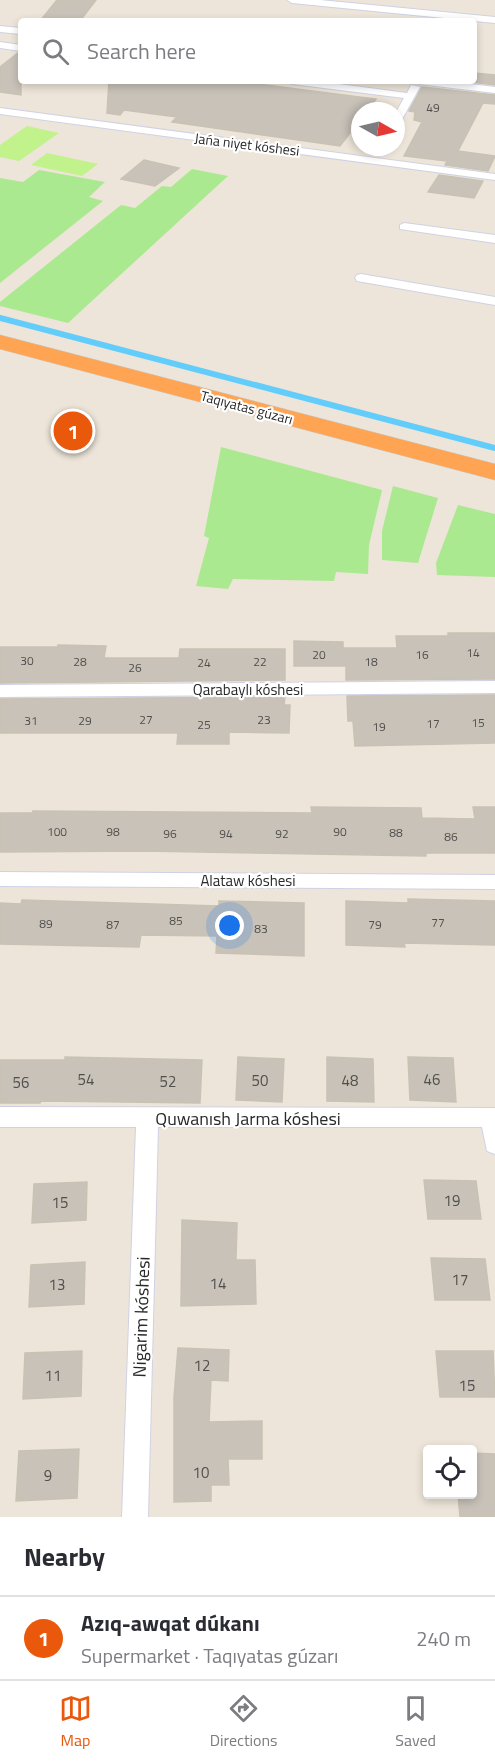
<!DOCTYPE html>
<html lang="en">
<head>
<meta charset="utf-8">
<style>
  body { margin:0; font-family:"Titillium Web",sans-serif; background:#f7f7f7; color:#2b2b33 }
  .controls { position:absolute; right:18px; bottom:18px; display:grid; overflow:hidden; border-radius:6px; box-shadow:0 3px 9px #0003 }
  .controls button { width:54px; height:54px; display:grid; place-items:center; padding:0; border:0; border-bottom:2px solid #e1e1e2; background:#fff; color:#2b2b33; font:30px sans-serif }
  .compass { position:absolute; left:351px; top:102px; width:54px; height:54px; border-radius:50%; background:#fff; box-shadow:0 3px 9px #0003; rotate:98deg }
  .you { position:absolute; left:230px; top:926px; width:21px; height:21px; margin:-15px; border:4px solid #fff; border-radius:50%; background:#1a73e8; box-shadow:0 0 0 9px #1a73e833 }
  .badge { display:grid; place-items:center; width:39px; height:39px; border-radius:50%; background:#ea580c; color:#fff; font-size:20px; font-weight:700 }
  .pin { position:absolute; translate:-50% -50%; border:3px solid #fff; box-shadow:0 2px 6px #0006 }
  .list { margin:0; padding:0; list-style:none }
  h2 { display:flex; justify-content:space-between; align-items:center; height:78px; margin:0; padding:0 24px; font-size:26px }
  h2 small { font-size:20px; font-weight:400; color:#7c7c81 }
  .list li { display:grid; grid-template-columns:39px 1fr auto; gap:18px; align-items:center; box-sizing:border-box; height:84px; padding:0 24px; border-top:2px solid #e1e1e2 }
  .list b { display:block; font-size:22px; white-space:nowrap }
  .list p { margin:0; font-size:20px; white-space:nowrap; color:#7c7c81 }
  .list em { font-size:20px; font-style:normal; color:#7c7c81 }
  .icon { flex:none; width:33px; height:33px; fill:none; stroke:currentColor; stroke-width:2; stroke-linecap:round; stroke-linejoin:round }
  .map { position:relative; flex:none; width:495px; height:1517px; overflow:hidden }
  .search { position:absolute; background:#fff; box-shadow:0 3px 9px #0003; left:18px; right:18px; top:18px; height:66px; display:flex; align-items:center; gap:15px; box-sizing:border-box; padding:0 21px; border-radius:6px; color:#7c7c81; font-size:22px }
  .sheet { height:162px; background:#fff }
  nav { display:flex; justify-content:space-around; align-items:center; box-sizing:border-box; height:84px; border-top:2px solid #e1e1e2; background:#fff; font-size:16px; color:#7c7c81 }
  nav a { display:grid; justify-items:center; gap:3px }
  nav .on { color:#ea580c }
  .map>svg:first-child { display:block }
</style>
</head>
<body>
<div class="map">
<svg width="495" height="1517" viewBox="0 0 495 1517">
  <rect width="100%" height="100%" fill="#ede5d9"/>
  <path fill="#abe990" d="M192,169L228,176L68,323L0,306V302L121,205L135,208L162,186L171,187Z
    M39,170L105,182L89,197L103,201L0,283V178L23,182Z
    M221,447L382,490L369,545L368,574L336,572L334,581L233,579L228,589L196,586L209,538L204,536Z
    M393,486L438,498L418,563L382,560V531Z
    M458,505L495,514V577L437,575L436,563Z"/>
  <path fill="#c2f28b" d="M27,126L59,133L19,161L0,157V145Z
    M47,153L98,164L82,176L31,165Z"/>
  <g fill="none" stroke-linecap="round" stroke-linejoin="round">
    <path stroke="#62ccfa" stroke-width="6" d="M0,318L495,448"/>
  </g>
  <path fill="#c8c2b9" stroke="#c9c2b3" stroke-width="1.5" d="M57,0H96L80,21H40Z
    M18,53H21V95L0,92V67Z
    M474,73L495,75V85L464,81H474Z
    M109,81H234L376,99L367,111H360V120L340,146L172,122L177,117L124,110L120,115L107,113Z
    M422,87L495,95V104L483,103L458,151L495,156L488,171L445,165L447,161L404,156L422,122L414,120L415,112L409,111Z
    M144,160L179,168L155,186L121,179Z
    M439,175L483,181L474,198L428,192Z
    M448,633H495V679L346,680V666H294V641L343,642V648H397L396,636H448Z
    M58,645L106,646L104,658H179L180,649H285V680L0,683V647H58Z
    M495,695V743L355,746L353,721H348L347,696Z
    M285,697L284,705H290L289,733L229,732V744H177L178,733H0V699Z
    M311,807L421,808L422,818L475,819L473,807H495V853H426V856L142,851L0,852V813H32L33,811L312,813Z
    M408,899L495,901V945L404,943L405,947L346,945V901L408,903Z
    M22,900L219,906V901L304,903V956L216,953L217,936L141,935L139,947L0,944V903L21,904Z
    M65,1057L202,1060L200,1103L41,1101L40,1103H0V1060H65Z
    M238,1057L284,1059L282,1102L236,1100Z
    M327,1057L373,1059L374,1102L327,1101Z
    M408,1057L453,1058L456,1102L410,1100Z
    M424,1180L476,1181L481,1219H428Z
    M87,1182L86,1220L32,1223L34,1184Z
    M182,1220L237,1223L236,1260H255L256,1304L181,1306Z
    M431,1258L485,1259L490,1300H435Z
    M85,1262L84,1304L29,1307L31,1265Z
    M178,1348L229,1350L228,1381L211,1380L209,1422L262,1421V1459H228L229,1485H211V1501L174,1502V1397Z
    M82,1351L81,1396L23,1399L25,1353Z
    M436,1351H493L495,1397H440Z
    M79,1449L77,1498L16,1501L19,1451Z
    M472,1453L495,1454V1517H460L458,1494H472Z"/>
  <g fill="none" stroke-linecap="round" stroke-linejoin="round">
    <defs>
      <path id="street" d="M287,0H320L495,17V23L292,3Z
        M0,26L21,28V34L0,32Z
        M0,42L21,45V51L0,48Z
        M287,81H316L407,93L411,85L420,87L401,121L396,124V112L404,98L292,84Z
        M414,81H445L495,87V93L419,84Z
        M0,108L495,174V180L0,114Z
        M404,223L495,235V243L400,229V225Z
        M361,274L495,297V305L357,281L355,278L357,275Z
        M495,681V693L0,697V685Z
        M0,872L495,875V889L0,886Z
        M0,1107L495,1108V1154L487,1151L482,1127H158L148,1517H122L136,1127H0Z"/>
      <path id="highway" d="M0,335L495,464V480L0,349Z"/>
    </defs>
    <use href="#street" stroke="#cfd2e4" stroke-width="2"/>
    <use href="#highway" stroke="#c7c7c7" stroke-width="1"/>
    <use href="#street" fill="#fff" fill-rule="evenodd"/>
    <use href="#highway" fill="#ffa453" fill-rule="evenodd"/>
  </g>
  <g text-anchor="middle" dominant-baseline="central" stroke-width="4.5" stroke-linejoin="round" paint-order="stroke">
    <g font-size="12" fill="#514f4d">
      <text x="433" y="107">49</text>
      <text x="473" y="652">14</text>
      <text x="319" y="654">20</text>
      <text x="422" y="654">16</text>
      <text x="27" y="660">30</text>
      <text x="80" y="661">28</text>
      <text x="260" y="661">22</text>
      <text x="371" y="661">18</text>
      <text x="204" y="662">24</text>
      <text x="135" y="667">26</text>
      <text x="146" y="719">27</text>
      <text x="264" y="719">23</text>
      <text x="31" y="720">31</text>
      <text x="85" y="720">29</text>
      <text x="478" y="722">15</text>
      <text x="433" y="723">17</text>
      <text x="204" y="724">25</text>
      <text x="379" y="726">19</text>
      <text x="57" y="831">100</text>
      <text x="113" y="831">98</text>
      <text x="340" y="831">90</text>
      <text x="396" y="832">88</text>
      <text x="170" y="833">96</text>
      <text x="226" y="833">94</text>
      <text x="282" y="833">92</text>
      <text x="451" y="836">86</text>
      <text x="176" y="920">85</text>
      <text x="438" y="922">77</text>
      <text x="46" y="923">89</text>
      <text x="113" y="924">87</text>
      <text x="375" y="924">79</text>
      <text x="261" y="928">83</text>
    </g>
    <g font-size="14" fill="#292929" stroke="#fff">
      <text transform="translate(247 144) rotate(7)">Jańa niyet kóshesi</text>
      <text transform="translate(247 407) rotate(15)">Taqıyatas gúzarı</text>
    </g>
    <g font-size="15" fill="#292929" stroke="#fff">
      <text x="248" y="689">Qarabaylı kóshesi</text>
      <text x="248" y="880">Alataw kóshesi</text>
    </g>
    <g font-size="15" fill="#514f4d">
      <text x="86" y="1079">54</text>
      <text x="432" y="1079">46</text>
      <text x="260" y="1080">50</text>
      <text x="350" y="1080">48</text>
      <text x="168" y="1081">52</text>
      <text x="21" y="1082">56</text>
      <text x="452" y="1200">19</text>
      <text x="60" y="1202">15</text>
      <text x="460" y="1279">17</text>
      <text x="218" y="1283">14</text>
      <text x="57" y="1284">13</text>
      <text x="202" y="1365">12</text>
      <text x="53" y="1375">11</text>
      <text x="467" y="1385">15</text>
      <text x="201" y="1472">10</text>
      <text x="48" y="1475">9</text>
    </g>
    <g font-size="18" fill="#292929" stroke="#fff">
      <text x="248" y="1118">Quwanısh Jarma kóshesi</text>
      <text transform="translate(141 1317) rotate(-88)">Nigarim kóshesi</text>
    </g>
  </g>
</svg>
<div class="controls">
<button><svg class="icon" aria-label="locate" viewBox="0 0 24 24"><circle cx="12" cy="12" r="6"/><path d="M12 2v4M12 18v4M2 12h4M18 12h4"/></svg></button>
</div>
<svg class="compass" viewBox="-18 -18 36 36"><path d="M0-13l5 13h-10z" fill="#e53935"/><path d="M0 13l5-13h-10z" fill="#7c7c81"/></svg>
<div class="you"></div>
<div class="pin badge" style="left:73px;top:431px">1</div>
<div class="search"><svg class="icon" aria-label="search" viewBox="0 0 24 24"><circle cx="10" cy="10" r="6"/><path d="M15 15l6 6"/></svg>Search here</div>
</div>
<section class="sheet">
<h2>Nearby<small></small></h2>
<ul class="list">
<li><span class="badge">1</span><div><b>Azıq-awqat dúkanı</b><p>Supermarket · Taqıyatas gúzarı</p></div><em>240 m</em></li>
</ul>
</section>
<nav>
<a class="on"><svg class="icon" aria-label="map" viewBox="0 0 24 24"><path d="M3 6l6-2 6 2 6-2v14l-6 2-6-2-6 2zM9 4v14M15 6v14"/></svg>Map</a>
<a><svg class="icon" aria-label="directions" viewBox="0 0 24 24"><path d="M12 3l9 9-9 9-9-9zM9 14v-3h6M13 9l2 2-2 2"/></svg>Directions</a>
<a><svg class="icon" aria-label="saved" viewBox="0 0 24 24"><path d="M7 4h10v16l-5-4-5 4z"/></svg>Saved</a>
</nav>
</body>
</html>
